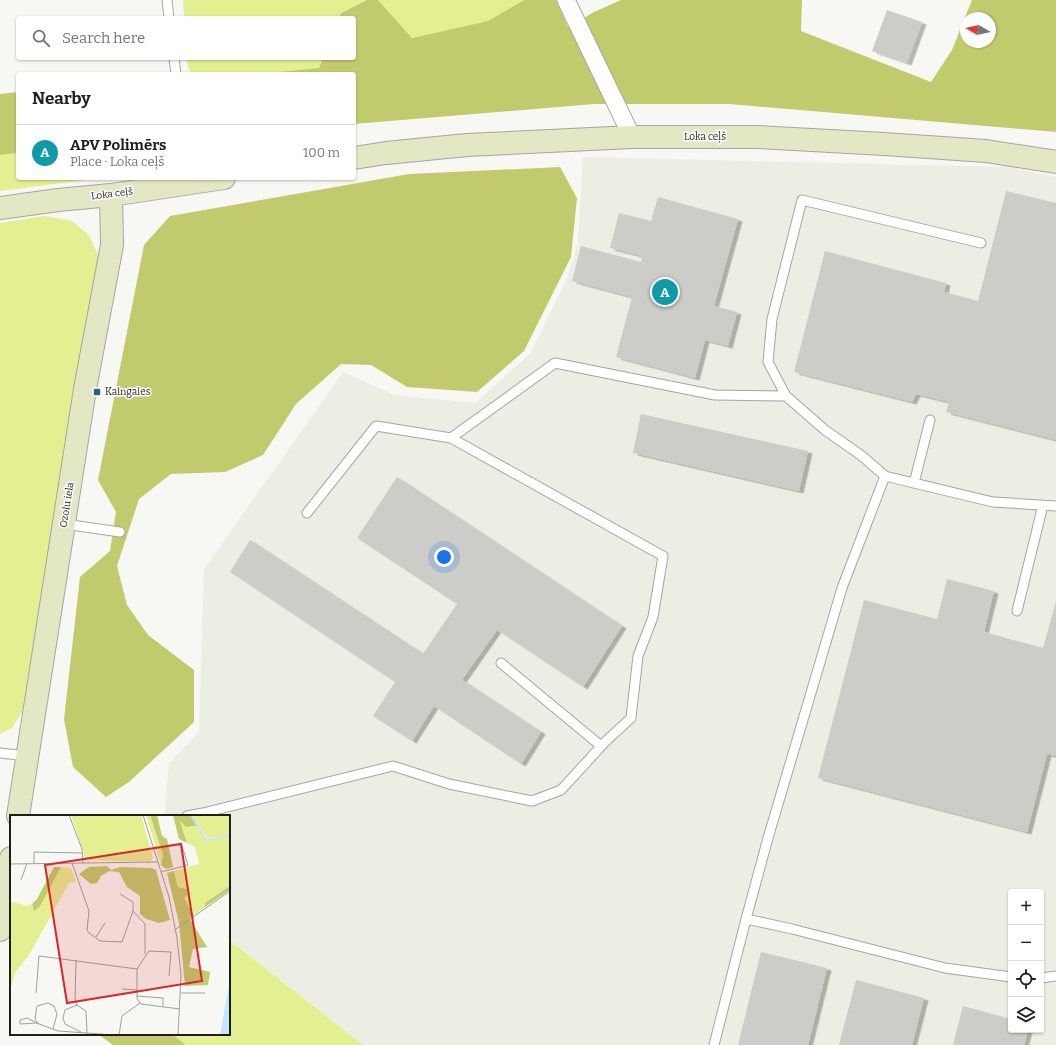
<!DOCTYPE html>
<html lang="en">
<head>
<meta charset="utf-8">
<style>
  body { margin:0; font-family:Bitter,serif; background:#f6f6f6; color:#202124 }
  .controls { position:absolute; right:12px; bottom:12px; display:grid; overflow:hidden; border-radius:4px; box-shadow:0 1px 3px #0004 }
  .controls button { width:36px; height:36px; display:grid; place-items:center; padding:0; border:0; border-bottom:1px solid #e0e0e0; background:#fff; color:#202124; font:20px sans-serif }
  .compass { position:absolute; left:960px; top:12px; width:36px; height:36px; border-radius:50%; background:#fff; box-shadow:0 1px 3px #0004; rotate:279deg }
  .you { position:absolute; left:444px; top:557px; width:14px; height:14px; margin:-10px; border:3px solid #fff; border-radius:50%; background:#1a73e8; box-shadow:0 0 0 6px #1a73e833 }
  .badge { display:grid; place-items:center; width:26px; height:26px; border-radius:50%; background:#db2777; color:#fff; font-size:13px; font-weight:700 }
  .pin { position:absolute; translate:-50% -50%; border:2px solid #fff; box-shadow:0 1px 4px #0006 }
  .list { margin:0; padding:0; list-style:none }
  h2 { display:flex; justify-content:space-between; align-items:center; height:52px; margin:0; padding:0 16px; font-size:17px }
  h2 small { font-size:13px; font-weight:400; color:#757577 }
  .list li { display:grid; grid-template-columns:26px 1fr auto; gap:12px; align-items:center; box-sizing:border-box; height:56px; padding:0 16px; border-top:1px solid #e0e0e0 }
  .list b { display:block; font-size:15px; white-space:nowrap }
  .list p { margin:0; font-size:13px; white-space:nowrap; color:#757577 }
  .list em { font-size:13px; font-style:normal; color:#757577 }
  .icon { flex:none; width:22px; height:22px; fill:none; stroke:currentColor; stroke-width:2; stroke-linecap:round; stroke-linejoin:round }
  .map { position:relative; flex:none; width:1056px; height:1045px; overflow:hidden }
  .search { position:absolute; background:#fff; box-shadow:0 1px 3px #0004; left:16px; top:16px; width:340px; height:44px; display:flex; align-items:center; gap:10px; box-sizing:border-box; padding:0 14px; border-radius:4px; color:#757577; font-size:15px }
  .panel { position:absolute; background:#fff; box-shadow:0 1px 3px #0004; left:16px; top:72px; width:340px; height:108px; border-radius:4px }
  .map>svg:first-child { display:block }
</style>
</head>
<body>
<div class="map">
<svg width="1056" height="1045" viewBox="0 0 1056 1045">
  <defs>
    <filter id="shadow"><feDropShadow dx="4.5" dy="2.5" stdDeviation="0" flood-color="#0004"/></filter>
  </defs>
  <rect width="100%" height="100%" fill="#f7f8f4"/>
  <path fill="#eceee3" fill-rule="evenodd" d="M583,157L1009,167L1056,177V1045H363L229,940V816H164L169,763L199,732L204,569L343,372L395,395L475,403L531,353L567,278L578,243ZM1011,892H1041V1030H1011Z"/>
  <path fill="#e4ef92" d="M183,0H367L341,13L339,18H184Z
    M378,0H524L488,21L412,38Z
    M187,58H323L319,68L259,74H192L188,68Z
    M18,153V178H102L0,191V155Z
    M45,216L72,221L89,235L98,255L22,712L12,728L0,734V223Z
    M229,940L363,1045H186L172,1034H229Z"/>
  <path fill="#c1cb6e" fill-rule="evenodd" d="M367,0H378L412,38L488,21L524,0H556L568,27L594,12L621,0H802L801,31L931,82L952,50L972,0H1056V132L729,104H594L354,124V74H259L319,68L323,58H354V18H339L341,13ZM966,18H990V42H966Z
    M18,92V153L0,155V94Z
    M560,167L577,198L571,257L524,351L477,392L407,387L371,365L341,364L296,404L263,455L225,472L171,474L139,499L117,566L127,605L148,635L194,670V722L129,782L106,797L73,767L64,719L80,577L110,551L116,512L98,480L144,245L170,216L409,174Z
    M98,1034H172L186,1045H113Z"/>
  <path fill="#ccccc8" filter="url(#shadow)" d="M887,10L922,22L907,63L872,51Z
    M1006,191L1056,203V440L946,412L949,402L916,394L912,402L794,372L825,251L946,283L944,292L978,301Z
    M658,197L738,219L714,306L737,312L728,346L705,340L695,378L616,357L632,297L572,281L581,246L641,262L642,256L610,248L619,213L651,221Z
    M641,414L808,451L799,491L633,453Z
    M397,477L622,626L583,687L497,630L462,680L541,732L521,764L434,706L412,741L373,716L395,682L230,572L250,540L423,654L457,604L357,538Z
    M947,579L994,591L984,632L1043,648L1056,601V756L1047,754L1027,832L818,778L864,600L937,619Z
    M761,952L827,968L808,1045H738Z
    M856,980L924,998L912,1045H839Z
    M963,1006L1011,1019V1030H1028L1024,1045H953Z"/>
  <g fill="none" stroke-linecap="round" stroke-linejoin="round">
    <defs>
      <path id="service" d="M167,0L169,18
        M174,58L176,74
        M885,476L993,502L1056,506
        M914,483L930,420
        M307,513L376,426L451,438L555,363L715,395L786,396
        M64,524L120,532
        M1017,611L1043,505
        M501,663L601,746
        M0,753L27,756
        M187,816L203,813L393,766L449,784L532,801L561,790L605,742L631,718L638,656L653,617L663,556L451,438
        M746,919L792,929L945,968L1011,977
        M1041,978L1056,976
        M714,1045L746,919L768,838L842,588L885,476L862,456L825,430L786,396L768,362L772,319L802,200L981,243"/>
      <path id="minor" d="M566,0L632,137"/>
      <path id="secondary" d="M354,158L386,153L467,145L632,137H758L884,144L986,151L1056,162
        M0,208L58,200L111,195L224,178
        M18,816L85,389L112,245L111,195
        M0,930L11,858"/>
    </defs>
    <use href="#service" stroke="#a5a5a2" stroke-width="11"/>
    <use href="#minor" stroke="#a5a5a2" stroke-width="19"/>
    <use href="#secondary" stroke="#a5a5a2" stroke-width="24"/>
    <use href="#service" stroke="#fff" stroke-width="9"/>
    <use href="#minor" stroke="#fff" stroke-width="17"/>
    <use href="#secondary" stroke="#e3e7c3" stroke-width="22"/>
  </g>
  <rect fill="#2f617e" stroke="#fff" stroke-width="1.5" x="93" y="388" width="8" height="8" rx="2"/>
  <g text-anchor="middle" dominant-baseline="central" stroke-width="3" stroke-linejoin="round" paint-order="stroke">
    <g font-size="10" fill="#1d1e1c" stroke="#fff">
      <text x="705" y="137">Loka ceļš</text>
      <text transform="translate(112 194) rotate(-7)">Loka ceļš</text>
      <text transform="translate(67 505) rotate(-81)">Ozolu iela</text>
    </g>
    <g font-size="10" fill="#1d1e1c" stroke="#fff" text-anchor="start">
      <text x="105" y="392">Kalngales</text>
    </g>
  </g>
  <g transform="translate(10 815)">
    <rect width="220" height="220" fill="#f7f8f4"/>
    <path d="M61,0H131L143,43L140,47L76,45ZM136,0H140L153,40L151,50ZM181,0H220V21L197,23ZM170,5L180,13L188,11L196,25L220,22V71L195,88V92L184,100L174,83L176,74L168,72L164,56L189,49L185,32L177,28ZM51,52L61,53L66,67L59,68L19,140L5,158L0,175V86L17,91L22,89V93L31,86Z" fill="#e4ef92"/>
    <path d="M140,0H147L152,21L157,24L163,52L156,54L151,50L153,40ZM163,0H180L188,11L176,12L170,6L177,28L169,24ZM97,51L101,55L110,52L142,53L146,55L160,105L149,108L136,104L130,99V81L117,72L109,57L99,56L91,61L87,68L81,69L69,59L79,52ZM44,52H51L30,91L24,96L22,89L27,84ZM164,56L168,72L176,74L179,78L174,83L184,100L179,103L197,132L183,134L179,152L200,157L198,170L175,171L169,108L157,58ZM220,71V75L195,92V88Z" fill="#c1cb6e"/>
    <path d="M220,164V220H210L219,170Z" fill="#c3e6fc"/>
    <path fill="none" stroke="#c3e6fc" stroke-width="2" d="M181,0L196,25L220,21"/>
    <path fill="none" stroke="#a0a19e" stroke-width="1" d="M59,0L72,34L73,48M133,0L159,82L167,123L171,160L168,220M24,48V37L72,38M62,48L79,96L77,115L79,118L90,126L112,127L123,96M0,49L148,47M151,57L178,50L171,28M11,65L17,48M110,79L123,87V96L135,109V139M166,114L220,76M86,122L95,108M66,145L65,184L67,190L76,196L77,218L102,220M127,154V184L131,189L170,194M112,174L127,175M26,178L29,141L127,154L139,136L161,137L159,161M171,178H195M127,181L153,183V192M67,190L55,195L53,203L55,209L71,217M27,208L10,209V205L17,203L29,209M43,214L47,199L44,191L38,188L27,191L25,204L29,209L48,216L77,218L76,220M109,220L112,201L130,188"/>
    <path fill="#d62828" fill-opacity="0.15" stroke="#d62828" stroke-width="2" d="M171,29L192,166L57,188L35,50Z"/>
    <rect width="220" height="220" fill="none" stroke="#1d1e1c" stroke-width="2"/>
  </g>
</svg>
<div class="controls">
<button>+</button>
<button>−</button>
<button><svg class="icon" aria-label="locate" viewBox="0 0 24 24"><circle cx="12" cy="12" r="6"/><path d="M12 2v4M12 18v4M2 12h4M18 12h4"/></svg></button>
<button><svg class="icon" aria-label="layers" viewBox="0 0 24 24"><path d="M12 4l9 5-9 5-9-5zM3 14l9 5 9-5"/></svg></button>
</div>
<svg class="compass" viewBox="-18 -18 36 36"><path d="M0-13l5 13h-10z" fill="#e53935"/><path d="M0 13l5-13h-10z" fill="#757577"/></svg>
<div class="you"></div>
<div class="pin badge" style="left:665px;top:292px;background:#0f9aa8">A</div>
<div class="search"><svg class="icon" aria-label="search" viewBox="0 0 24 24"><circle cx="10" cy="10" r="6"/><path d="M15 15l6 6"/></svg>Search here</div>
<section class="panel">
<h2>Nearby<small></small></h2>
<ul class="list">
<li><span class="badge" style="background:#0f9aa8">A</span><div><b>APV Polimērs</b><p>Place · Loka ceļš</p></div><em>100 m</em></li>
</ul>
</section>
</div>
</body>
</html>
